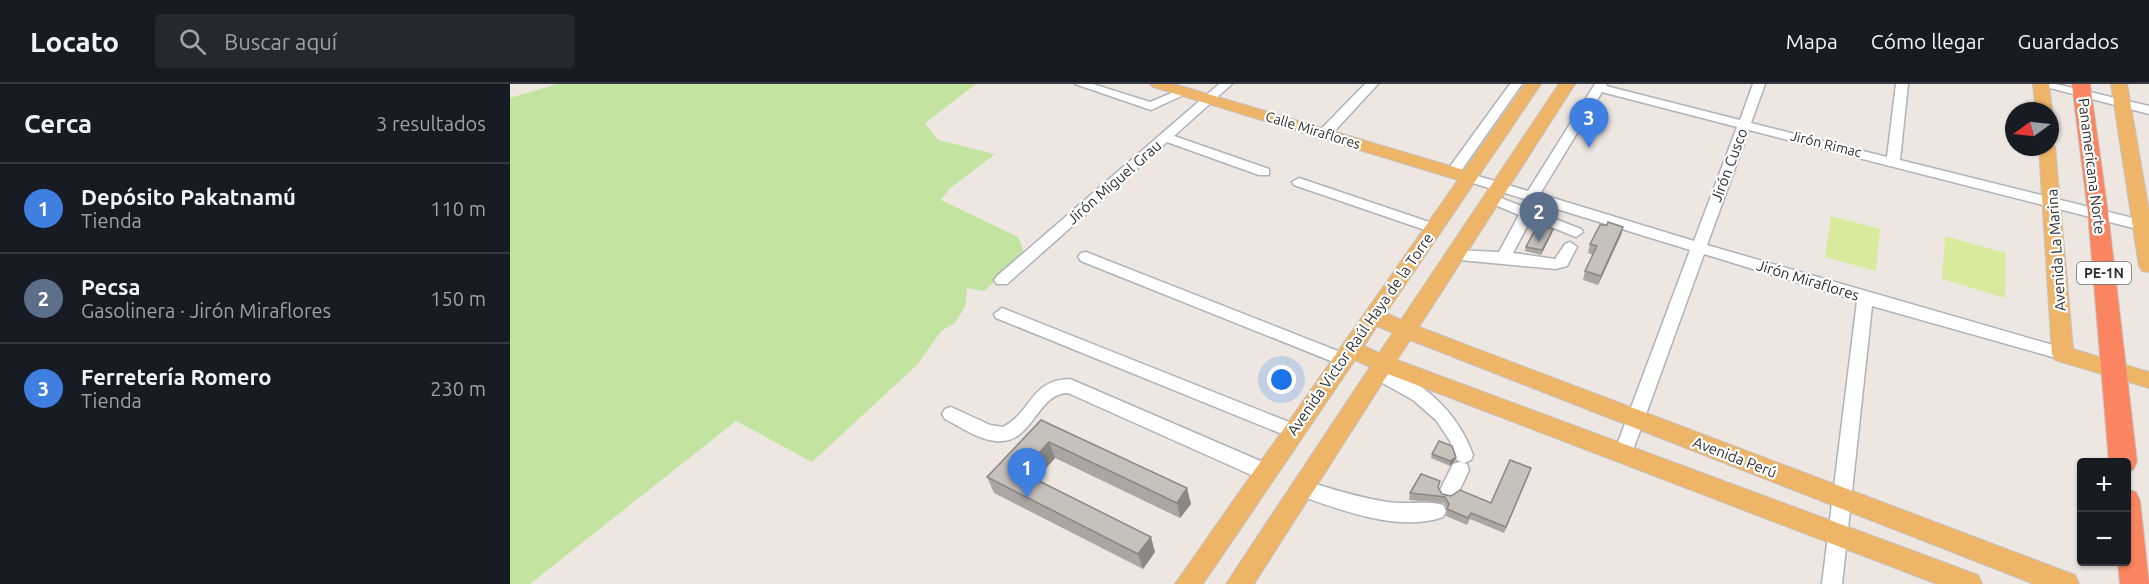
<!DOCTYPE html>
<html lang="es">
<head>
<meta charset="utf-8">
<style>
  body { margin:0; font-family:Ubuntu,sans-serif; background:#242831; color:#f1f3f6 }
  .controls { position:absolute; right:18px; bottom:18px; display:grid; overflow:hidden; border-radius:6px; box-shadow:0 2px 4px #0004 }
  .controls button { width:54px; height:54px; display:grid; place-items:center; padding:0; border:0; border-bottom:2px solid #363941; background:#171b24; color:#f1f3f6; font:30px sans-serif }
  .compass { position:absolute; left:1495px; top:18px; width:54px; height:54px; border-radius:50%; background:#171b24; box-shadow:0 2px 4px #0004; rotate:255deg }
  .you { position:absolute; left:772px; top:296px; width:21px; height:21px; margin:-15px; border:4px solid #fff; border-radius:50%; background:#1a73e8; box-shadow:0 0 0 9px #1a73e833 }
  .badge { display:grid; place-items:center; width:39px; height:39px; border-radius:50%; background:#d93025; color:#fff; font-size:20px; font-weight:700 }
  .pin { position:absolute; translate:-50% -50px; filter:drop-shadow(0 2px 3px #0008) }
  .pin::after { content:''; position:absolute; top:32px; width:21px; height:18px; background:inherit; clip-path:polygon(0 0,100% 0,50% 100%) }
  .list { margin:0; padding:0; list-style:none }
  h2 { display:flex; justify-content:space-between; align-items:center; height:78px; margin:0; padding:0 24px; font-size:26px }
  h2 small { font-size:20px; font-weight:400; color:#9ea1a6 }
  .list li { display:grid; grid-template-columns:39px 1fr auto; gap:18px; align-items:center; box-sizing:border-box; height:90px; padding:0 24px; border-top:2px solid #363941 }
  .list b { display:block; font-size:22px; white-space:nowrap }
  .list p { margin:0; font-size:20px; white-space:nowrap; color:#9ea1a6 }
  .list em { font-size:20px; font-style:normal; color:#9ea1a6 }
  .icon { flex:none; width:33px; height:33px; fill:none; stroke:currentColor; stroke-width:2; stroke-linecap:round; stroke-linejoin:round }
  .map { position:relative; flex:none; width:1639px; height:500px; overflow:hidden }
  header { display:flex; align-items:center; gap:36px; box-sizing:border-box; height:84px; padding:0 30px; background:#171b24; border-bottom:2px solid #363941 }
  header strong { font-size:28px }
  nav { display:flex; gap:33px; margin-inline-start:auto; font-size:21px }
  .search { width:420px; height:54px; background:#242831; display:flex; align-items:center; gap:15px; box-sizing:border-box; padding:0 21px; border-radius:6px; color:#9ea1a6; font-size:22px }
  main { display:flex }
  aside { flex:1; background:#171b24 }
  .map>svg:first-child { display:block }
</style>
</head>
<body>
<header>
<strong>Locato</strong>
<div class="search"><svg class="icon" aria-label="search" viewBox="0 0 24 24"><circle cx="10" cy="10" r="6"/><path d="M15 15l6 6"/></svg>Buscar aquí</div>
<nav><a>Mapa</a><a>Cómo llegar</a><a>Guardados</a></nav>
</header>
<main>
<aside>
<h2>Cerca<small>3 resultados</small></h2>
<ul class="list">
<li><span class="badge" style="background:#3f7fe0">1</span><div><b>Depósito Pakatnamú</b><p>Tienda</p></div><em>110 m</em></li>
<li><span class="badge" style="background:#5c6f8a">2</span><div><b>Pecsa</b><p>Gasolinera · Jirón Miraflores</p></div><em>150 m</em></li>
<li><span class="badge" style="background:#3f7fe0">3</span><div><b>Ferretería Romero</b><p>Tienda</p></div><em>230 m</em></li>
</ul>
</aside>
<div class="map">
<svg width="1639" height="500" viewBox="0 0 1639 500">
  <rect width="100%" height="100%" fill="#eee6e1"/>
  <path fill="#c3e3a0" d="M47,0H466L415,39L428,56L485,70L439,105L431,116L508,153L515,171L474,207L457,204L455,223L445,239L431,247L407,281L302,378L226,337L20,500H0V14Z"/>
  <path fill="#d8ea9c" d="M1321,132L1370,145L1366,187L1315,173Z
    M1435,152L1496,169L1495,214L1432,195Z"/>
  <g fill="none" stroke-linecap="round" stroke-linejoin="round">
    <defs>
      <path id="minor" d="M565,0H583L640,18L674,4L680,8L641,26Z
        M709,0H722L664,52L759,85V91H749L657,58L497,200H487L484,196L487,192Z
        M855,0H868L820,52H810V46Z
        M1000,0H1012L948,91H938L936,88Z
        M1085,0H1097L1096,2L1230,36L1243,0H1255L1241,39L1377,73L1386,0H1398L1390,76L1639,138V148L1239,46L1197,161L1553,264L1559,266L1561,270L1559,274L1553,276L1362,222L1332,500H1312L1347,217L1194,170L1122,369L1120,374L1113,377L1106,374L1104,369L1180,166L953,96L951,93L958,89L1018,107ZM1092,8L1227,43L1184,157L1030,110Z
        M1525,0H1546L1639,22V30Z
        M789,94L928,141L930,144L923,149L918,147L784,101L782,98Z
        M983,111L1071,145L1073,148L1066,153L1021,135L1003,169L1045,175L1055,160L1060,158L1067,163L1057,182L1046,185L940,175L937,171L945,166L989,168L1009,131L978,118L976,115Z
        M576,168L838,271L840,275L838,279H826L571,177L568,173L571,169Z
        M492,224L789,342L792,347L789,352L783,354L777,352L486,234L484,230Z
        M868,282C912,295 948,328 963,371L961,376L954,379L947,376L940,357L926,336L903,316L862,293L859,288L862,283Z
        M560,295L762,382L764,388L762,394L755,396L748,394L558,309C526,309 523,362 485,357C467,355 451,343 435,335L432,330L435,325L441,323L480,341L493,343C522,328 520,296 560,295Z
        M950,378L957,380L959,386L946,414L939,416L932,414L929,408L943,380Z
        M792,396C820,404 849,414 878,418C895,421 919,416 933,421L936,427L933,433C888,449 828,425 785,410L782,404L785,398Z"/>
      <path id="major" d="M640,0H664L954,86L1015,0H1031L876,229L891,236L1049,0H1065L909,243L1565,491L1569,500H1524L900,256L887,276L1468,491L1472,500H1427L878,290L744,500H716L860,283L845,276L693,500H665L948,96L643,3ZM867,242L883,249L869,269L854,262Z
        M1523,0H1539L1542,27L1540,30V27H1526Z
        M1601,0H1617L1639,127V188L1632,187L1629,182Z
        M1540,59L1545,63L1563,265L1639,288V304L1545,276L1542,270L1529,63H1540Z"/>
      <path id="highway" d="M1562,0H1580L1598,129L1627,378L1623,386L1616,388V378H1599L1578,129Z
        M1616,405L1626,408L1630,417L1639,500H1610L1608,478H1616Z"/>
    </defs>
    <use href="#minor" stroke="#aeb2b9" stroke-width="3"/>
    <use href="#major" stroke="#c4c4c4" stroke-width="2"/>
    <use href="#highway" stroke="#c4c4c4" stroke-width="2"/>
    <use href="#minor" fill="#fff" fill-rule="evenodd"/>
    <use href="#major" fill="#eeb467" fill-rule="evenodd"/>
    <use href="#highway" fill="#fa8560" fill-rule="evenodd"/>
  </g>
  <path fill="#aba6a2" d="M1113,143L1111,151L1088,201L1073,196L1075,187L1083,171L1078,169L1080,160Z
    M1043,145L1042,149L1031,171L1015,167L1016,163Z
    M531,336L681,420L670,434L545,374L526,396L645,468L633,485L484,409L477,393Z
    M922,370L946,373L945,377L940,382L921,374Z
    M1019,390L994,449L960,435L957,441L936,432L937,425L934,419L899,416L900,409L929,404L932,410L981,419Z"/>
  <path fill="#8b8784" d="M1113,143L1111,151L1088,201L1091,192Z
    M1043,145L1042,149L1031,171L1032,166Z
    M539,358L545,374L518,404L511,388Z
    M946,373L945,377L940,382V377Z
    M1021,384L1019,390L994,449L996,443Z
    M677,404L681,420L670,434L667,419Z
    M641,453L645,468L633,485L628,470Z"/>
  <path fill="#c7c1bc" stroke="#8b8784" stroke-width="1.5" d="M1098,138L1113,143L1091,192L1075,187L1087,162L1080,160L1090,141H1097Z
    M1028,140L1043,145L1032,166L1016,163Z
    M531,336L677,404L667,419L539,358L511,388L641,453L628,470L477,393Z
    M929,357L942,362L946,373L940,377L922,370Z
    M1000,376L1021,384L996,443L961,429L958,434L937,425L939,420L935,413L900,409L911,390L930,397L928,403L932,410L941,412L950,406L981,419Z"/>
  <g text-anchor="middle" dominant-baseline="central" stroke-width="4.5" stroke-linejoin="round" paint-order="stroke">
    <g font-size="14" fill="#2e2e2e" stroke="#fff">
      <text transform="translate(803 46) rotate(17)">Calle Miraflores</text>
      <text transform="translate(1316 60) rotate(14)">Jirón Rimac</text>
    </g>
    <rect fill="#fff" stroke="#6d6d6d" stroke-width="1.5" x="1567" y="178" width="54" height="22" rx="4.5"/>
    <g font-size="14" font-weight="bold" fill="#2e2e2e">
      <text x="1594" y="189">PE-1N</text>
    </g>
    <g font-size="15" fill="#2e2e2e" stroke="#fff">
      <text transform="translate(1219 81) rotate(-69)">Jirón Cusco</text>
      <text transform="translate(1582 82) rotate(83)">Panamericana Norte</text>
      <text transform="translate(604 98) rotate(-41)">Jirón Miguel Grau</text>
      <text transform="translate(1546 166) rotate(-94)">Avenida La Marina</text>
      <text transform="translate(1298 196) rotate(17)">Jirón Miraflores</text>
      <text transform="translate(850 250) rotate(-55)">Avenida Victor Raúl Haya de la Torre</text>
      <text transform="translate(1225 373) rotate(21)">Avenida Perú</text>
    </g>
  </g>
</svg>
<div class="controls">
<button>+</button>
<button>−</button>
</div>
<svg class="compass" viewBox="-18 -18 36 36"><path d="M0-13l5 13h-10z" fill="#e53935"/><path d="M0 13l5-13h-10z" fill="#9ea1a6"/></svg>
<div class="you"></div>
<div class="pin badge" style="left:517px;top:414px;background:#3f7fe0">1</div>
<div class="pin badge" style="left:1029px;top:158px;background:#5c6f8a">2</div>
<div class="pin badge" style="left:1079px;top:64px;background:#3f7fe0">3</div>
</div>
</main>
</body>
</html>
